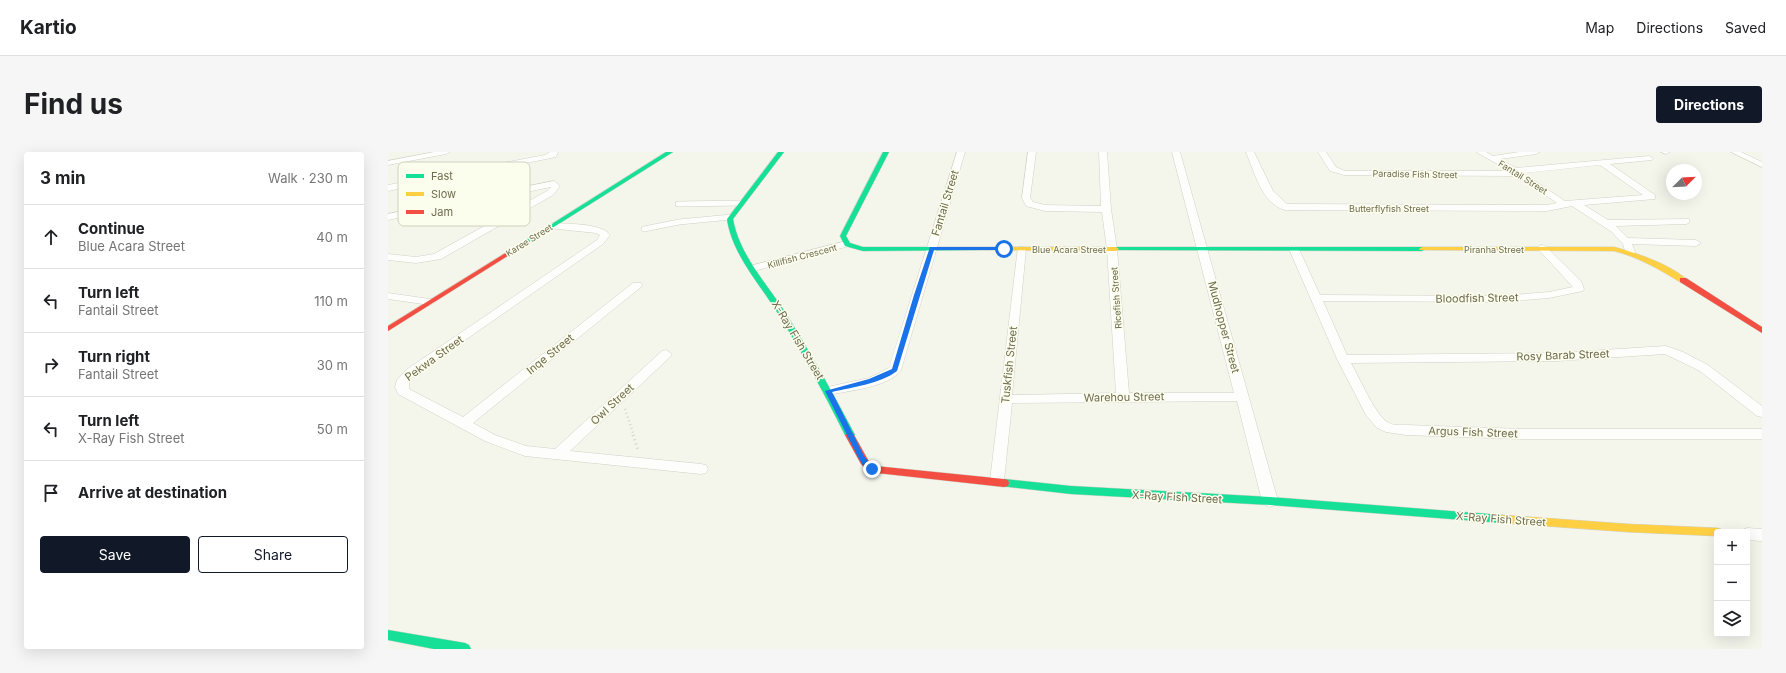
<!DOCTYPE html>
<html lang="en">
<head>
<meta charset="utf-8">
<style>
  body { margin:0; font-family:Inter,sans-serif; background:#f6f6f6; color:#202124 }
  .controls { position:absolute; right:12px; bottom:12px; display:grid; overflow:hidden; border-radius:4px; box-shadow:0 4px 16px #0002 }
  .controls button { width:36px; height:36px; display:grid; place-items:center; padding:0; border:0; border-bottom:1px solid #e0e0e0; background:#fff; color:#202124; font:20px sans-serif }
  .compass { position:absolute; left:1278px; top:12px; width:36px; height:36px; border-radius:50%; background:#fff; box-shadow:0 4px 16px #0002; rotate:66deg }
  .stop { position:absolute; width:12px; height:12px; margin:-9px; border:3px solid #1a73e8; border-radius:50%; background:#fff }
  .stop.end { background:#1a73e8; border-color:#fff; box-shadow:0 1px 4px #0008 }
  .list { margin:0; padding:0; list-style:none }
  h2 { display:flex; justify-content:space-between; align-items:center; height:52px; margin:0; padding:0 16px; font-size:17px }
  h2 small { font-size:13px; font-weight:400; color:#757577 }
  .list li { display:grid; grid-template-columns:26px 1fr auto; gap:12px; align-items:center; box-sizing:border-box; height:64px; padding:0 16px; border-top:1px solid #e0e0e0 }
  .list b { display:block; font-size:15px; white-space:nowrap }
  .list p { margin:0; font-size:13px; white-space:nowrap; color:#757577 }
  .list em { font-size:13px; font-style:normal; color:#757577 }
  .actions { display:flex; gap:8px; padding:12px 16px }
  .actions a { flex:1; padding:9px 0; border:1px solid #111827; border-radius:4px; text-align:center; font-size:14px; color:#111827 }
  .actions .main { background:#111827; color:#fff }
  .icon { flex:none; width:22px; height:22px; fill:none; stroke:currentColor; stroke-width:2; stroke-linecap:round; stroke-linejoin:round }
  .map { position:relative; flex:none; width:1374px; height:497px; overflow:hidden; border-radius:4px }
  header { display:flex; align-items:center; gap:24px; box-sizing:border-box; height:56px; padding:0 20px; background:#fff; border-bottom:1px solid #e0e0e0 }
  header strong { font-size:19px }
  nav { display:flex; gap:22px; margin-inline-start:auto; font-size:14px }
  .intro { display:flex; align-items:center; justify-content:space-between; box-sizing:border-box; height:96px; padding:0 24px }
  h1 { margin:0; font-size:28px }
  .button { padding:10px 18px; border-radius:4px; background:#111827; color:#fff; font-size:14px; font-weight:700 }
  main { display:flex; gap:24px; padding:0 24px }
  aside { flex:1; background:#fff; border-radius:4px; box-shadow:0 4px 16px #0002 }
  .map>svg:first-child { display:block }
</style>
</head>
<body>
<header>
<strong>Kartio</strong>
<nav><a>Map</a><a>Directions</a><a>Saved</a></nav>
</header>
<div class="intro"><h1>Find us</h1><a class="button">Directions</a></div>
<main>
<aside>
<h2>3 min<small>Walk · 230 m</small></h2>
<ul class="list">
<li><svg class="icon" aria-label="ahead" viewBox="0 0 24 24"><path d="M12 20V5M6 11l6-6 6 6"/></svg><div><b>Continue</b><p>Blue Acara Street</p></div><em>40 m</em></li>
<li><svg class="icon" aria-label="left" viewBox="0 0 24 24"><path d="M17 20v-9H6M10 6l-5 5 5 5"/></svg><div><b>Turn left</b><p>Fantail Street</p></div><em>110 m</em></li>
<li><svg class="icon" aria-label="right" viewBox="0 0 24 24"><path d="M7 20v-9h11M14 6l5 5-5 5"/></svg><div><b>Turn right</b><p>Fantail Street</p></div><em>30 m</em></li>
<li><svg class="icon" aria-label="left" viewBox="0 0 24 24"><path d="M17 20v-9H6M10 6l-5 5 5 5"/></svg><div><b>Turn left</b><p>X-Ray Fish Street</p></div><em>50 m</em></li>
<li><svg class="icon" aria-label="arrive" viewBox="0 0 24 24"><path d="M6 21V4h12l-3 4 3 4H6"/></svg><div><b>Arrive at destination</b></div></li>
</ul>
<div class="actions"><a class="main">Save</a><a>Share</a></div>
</aside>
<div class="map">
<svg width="1374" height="497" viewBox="0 0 1374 497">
  <rect width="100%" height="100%" fill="#f4f5eb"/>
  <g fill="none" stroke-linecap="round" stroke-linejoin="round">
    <defs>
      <path id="lane" d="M290,52L354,51
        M256,77L291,70L343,65"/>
      <path id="street" d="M46,0H62L58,2L0,13V9Z
        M162,0H170L168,5L158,7L0,39V33L157,3Z
        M569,0H577L513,218C502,235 459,239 440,243L435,242L434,239L435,236L481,226L501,216Z
        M640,0H648L642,46L645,50L657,53L713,54L711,0H719L723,57L729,97L741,241H846L784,0H792L890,349L887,353L882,355L877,353L874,349L849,249L624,251L616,329L614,333L609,334L604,333L602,329L630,95H636L638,97L624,243L728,241L719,97L714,60L657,59L638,54L634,46Z
        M858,0H866L885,39L899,52L1159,53L1169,51L1130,24L956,23L942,19L930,0H938L948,15L957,19H1122L1088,0H1098L1105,4L1131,0H1152L1148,2L1112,7L1128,16L1261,4L1265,6L1264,8L1222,12L1267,43V47L1196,53L1220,68L1301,67V71L1298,72L1228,74L1240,86L1308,88L1313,91L1308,94L1244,92L1247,100L1246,102H1238L1235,92L1224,80L1184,54L1159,59L897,58C874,52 866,19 858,0ZM1212,13L1255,43L1177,49L1135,21Z
        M1273,0H1282L1278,2Z
        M1343,0H1353L1374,10V15Z
        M166,29L172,34L165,43L53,107L28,111L0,108V102L28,105L46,102L159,39L163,35L0,68V62Z
        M164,71C179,72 214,71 222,83L215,92L27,223L21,229V237L75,265L245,131H253L254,133L253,135L85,271L107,283L138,294L167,297L274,199L278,198L284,202L282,205L182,299L313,312L318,313L320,317L318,321L313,322L137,304L97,289L10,242L7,235L9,228L18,218L209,88L212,83L208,81L161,76L159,74Z
        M458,89L461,90L463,92L461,94L366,119L361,116L362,114Z
        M1154,93L1157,94L1193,129L1196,137L1195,139L1161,146L1112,150L935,149L959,203L1168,201L1278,194L1295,200L1320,213L1374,254V265L1369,264L1312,219L1277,202L1168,209L963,211C971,225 987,262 999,270C1005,274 1012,273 1018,273L1135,277H1374V287H1135L1018,283L998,280L989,276L978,263L949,207L901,97L906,94L911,97L932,143L1112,144L1161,140L1185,135L1151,98L1149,96L1151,94Z
        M0,141L42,147L47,150L42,153L0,147Z
        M1359,376L1374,377V389L1359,388V380H1352Z"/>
      <path id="fast" d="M278,0H285L134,95H130L129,94Z
        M390,0H396L345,67C351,102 378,131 397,160C422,200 445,241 467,283L462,286L457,283C436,241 414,200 389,160C371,131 344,102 339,67Z
        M495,0H501L458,84L462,91L475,95H599L602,97L601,98L475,99L457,94L452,84Z
        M728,95H1034L1037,97L1034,99L726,98L725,97Z
        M616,327L683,334L882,345L1114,363L1118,364L1119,367L1118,370L1114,371L882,353L683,342L612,334L611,331L612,328Z
        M0,478L77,491L81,493L83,497H46L0,488Z"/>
      <path id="slow" d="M599,95H728L731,97L728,99L597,98L596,97Z
        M1034,95H1226C1246,100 1284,113 1299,128L1295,130H1292C1271,117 1250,105 1226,99L1032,98L1031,97Z
        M1114,363L1240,372L1329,376L1333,377L1334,380H1329V384L1240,380L1114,371L1110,370L1109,367L1110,364Z"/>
      <path id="jam" d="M132,92L134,93V95L0,179V174Z
        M1292,126H1298L1374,175V181L1292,130Z
        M462,280L465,281L480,308L487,314L616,327L620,328L621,331L620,334L616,335L480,320L473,312L457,283Z"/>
    </defs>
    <use href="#lane" stroke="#d1d1c5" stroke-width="6"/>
    <use href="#street" stroke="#d1d1c5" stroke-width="1"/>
    <use href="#fast" stroke="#d1d1c5" stroke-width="1"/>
    <use href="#slow" stroke="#d1d1c5" stroke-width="1"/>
    <use href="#jam" stroke="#d1d1c5" stroke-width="1"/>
    <path stroke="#d6d4cb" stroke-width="2.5" stroke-dasharray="1 3" stroke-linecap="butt" d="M237,257L246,284"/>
    <path stroke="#d6d4cb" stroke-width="3" stroke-dasharray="1 3.5" stroke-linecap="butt" d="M245,283L250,298"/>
    <use href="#lane" stroke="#fdfefc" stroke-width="5"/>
    <use href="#street" fill="#fdfefc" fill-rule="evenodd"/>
    <use href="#fast" fill="#16e098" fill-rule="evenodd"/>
    <use href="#slow" fill="#ffcf43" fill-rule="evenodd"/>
    <use href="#jam" fill="#f24e42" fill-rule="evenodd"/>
  </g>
  <path fill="#1a73e8" d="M542,95H616L618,97L616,98H546L509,219C492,232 465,235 444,240L476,304L487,317L484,319L476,315L470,305L437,239L481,227L504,217L526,143Z"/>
  <g text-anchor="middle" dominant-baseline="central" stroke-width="3" stroke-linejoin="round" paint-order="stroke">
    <g font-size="9" fill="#706b4f" stroke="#fbfded">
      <text transform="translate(1027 22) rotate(1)">Paradise Fish Street</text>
      <text transform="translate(1135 25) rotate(32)">Fantail Street</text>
      <text x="1001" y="56">Butterflyfish Street</text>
      <text transform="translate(141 88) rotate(-32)">Karee Street</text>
      <text x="681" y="97">Blue Acara Street</text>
      <text x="1106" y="97">Piranha Street</text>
      <text transform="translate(414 104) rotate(-15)">Killifish Crescent</text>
      <text transform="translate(728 146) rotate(-94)">Ricefish Street</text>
    </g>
    <g font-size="11" fill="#706b4f" stroke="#fbfded">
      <text transform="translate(557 51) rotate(-73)">Fantail Street</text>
      <text transform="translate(1089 146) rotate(-1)">Bloodfish Street</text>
      <text transform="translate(836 175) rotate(75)">Mudhopper Street</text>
      <text transform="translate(410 188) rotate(59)">X-Ray Fish Street</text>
      <text transform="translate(162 202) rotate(-39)">Inqe Street</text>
      <text transform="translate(1175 203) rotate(-2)">Rosy Barab Street</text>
      <text transform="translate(46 206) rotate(-36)">Pekwa Street</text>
      <text transform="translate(621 213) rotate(-84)">Tuskfish Street</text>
      <text transform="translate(736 245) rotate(-1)">Warehou Street</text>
      <text transform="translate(224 252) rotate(-43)">Owl Street</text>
      <text transform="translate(1085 280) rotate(2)">Argus Fish Street</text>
      <text transform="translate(789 345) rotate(3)">X-Ray Fish Street</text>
      <text transform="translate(1113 367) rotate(4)">X-Ray Fish Street</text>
    </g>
  </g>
  <rect x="10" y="10" width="132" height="64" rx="6" fill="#fbfded" stroke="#d1d1be" stroke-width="1"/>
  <rect x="18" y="22" width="18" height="4" fill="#16e098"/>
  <rect x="18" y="40" width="18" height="4" fill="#ffcf43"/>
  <rect x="18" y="58" width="18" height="4" fill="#f24e42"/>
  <g font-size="11" fill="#706b4f">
    <text x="43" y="28">Fast</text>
    <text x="43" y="46">Slow</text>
    <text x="43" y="64">Jam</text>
  </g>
</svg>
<div class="controls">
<button>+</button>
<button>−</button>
<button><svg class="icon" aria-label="layers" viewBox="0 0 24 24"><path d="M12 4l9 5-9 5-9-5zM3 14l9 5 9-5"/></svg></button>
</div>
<svg class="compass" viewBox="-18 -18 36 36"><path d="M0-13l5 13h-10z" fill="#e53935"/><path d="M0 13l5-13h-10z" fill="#757577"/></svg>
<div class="stop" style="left:616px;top:97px"></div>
<div class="stop end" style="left:484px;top:317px"></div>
</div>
</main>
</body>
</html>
